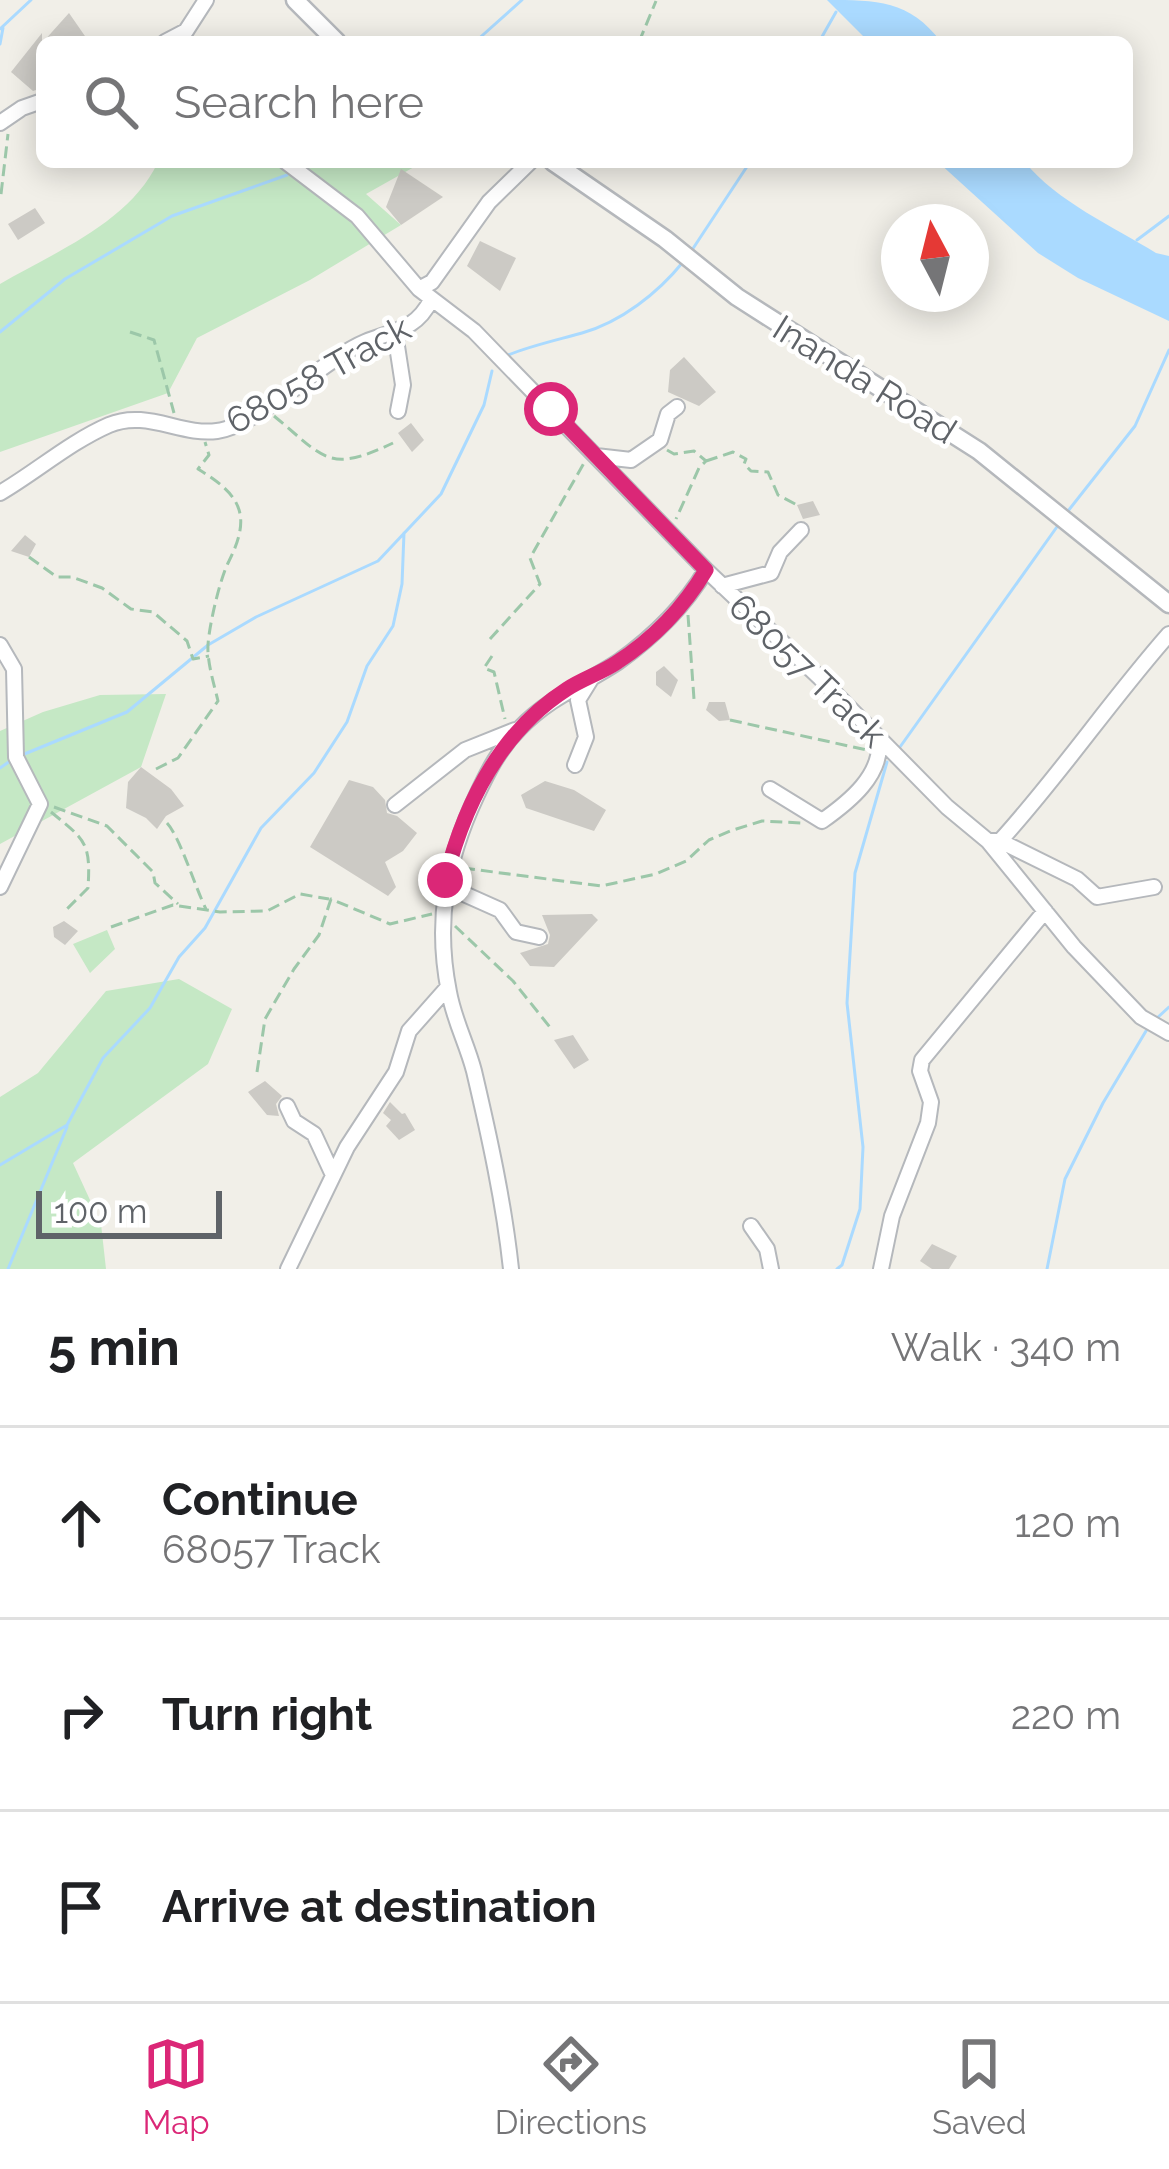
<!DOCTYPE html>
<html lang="en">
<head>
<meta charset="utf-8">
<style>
  body { margin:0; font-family:Raleway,sans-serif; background:#f6f6f6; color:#202124 }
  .compass { position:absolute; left:881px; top:204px; width:108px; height:108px; border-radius:50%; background:#fff; box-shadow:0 6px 30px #0003; rotate:353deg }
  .scale { position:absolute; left:36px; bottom:30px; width:186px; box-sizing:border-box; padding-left:12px; border:6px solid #5f6368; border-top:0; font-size:33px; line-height:42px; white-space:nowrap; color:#5f6368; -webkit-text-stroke:9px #fff; paint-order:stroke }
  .stop { position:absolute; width:36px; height:36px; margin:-27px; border:9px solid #db2777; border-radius:50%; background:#fff }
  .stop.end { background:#db2777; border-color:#fff; box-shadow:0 3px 12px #0008 }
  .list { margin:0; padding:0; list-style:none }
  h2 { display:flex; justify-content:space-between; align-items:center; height:156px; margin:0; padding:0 48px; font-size:51px }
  h2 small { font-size:39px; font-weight:400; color:#757577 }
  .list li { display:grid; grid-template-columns:78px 1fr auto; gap:36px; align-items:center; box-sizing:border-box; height:192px; padding:0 48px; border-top:3px solid #e0e0e0 }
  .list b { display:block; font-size:45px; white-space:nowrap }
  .list p { margin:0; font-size:39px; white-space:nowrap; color:#757577 }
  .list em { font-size:39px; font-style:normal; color:#757577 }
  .icon { flex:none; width:66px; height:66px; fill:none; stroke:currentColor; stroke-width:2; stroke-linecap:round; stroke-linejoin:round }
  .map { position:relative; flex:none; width:1169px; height:1269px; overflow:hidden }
  .search { position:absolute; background:#fff; box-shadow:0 6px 30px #0003; left:36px; right:36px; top:36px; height:132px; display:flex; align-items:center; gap:30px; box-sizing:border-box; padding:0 42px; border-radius:18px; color:#757577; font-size:45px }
  .sheet { height:732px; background:#fff }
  nav { display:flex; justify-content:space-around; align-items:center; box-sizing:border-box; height:168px; border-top:3px solid #e0e0e0; background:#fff; font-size:33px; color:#757577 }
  nav a { display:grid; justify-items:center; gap:6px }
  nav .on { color:#db2777 }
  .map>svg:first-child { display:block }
</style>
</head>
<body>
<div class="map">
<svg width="1169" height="1269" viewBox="0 0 1169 1269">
  <rect width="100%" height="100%" fill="#f1efe8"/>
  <path fill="#c5e8c5" d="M158,162H423L366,194L401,225L310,280L197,338L168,393L0,452V284C55,252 130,222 158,162Z
    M166,694L141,767L0,844V731L43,712L100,695Z
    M107,930L115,949L90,973L73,944Z
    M179,979L232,1009L208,1064L73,1163L101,1224L106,1269H0V1097L38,1073L106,991Z"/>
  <path fill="#aadaff" d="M827,0C876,0 910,0 941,42H869Z
    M938,162H1025C1056,201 1114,227 1156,253L1169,256V321L1078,278L1038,253Z"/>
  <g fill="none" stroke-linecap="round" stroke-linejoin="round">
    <path stroke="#aadaff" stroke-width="3" d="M0,29L31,0
      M475,42L522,0
      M819,42L836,12
      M0,44L3,28
      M305,164L311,162
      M1137,240L1169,216
      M692,250L750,162
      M0,332L65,279L172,216L287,175
      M508,355C533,345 557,340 582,333C621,322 658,293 683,262
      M1068,511L1135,426L1169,350
      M900,747L1059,524
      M22,755L127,712L208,645L256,617L378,561L441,494L484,405L492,371
      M0,768L13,759
      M1157,1018L1169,1007
      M0,1165L67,1125L103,1058L150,1008L179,957L205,928L261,828L314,773L347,722L367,666L393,626L402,584L404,533
      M8,1269L67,1127
      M837,1269L842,1265L860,1209L863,1147L847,1003L855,873L887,762
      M1047,1269L1065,1179L1103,1103L1146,1031"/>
  </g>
  <path fill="#cccac5" d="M69,13L87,39L43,42Z
    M42,33V88L33,91L11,72Z
    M401,169L443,197L401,225L386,207Z
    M35,208L45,223L18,240L8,224Z
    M480,241L516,258L500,291L467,266Z
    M684,357L716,392L699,406L668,392L670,370Z
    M411,423L424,440L412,452L398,433Z
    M813,501L820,515L803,519L797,505Z
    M25,535L36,544L29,557L11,551Z
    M664,666L678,680L671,697L656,685V672Z
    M709,702H725L730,720L719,721L706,710Z
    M141,767L171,789L184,806L166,816L157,829L146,818L126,808L128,782Z
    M349,780L373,787L385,800L387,813L397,816L417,833L403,851L385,862L396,887L388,896L310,847Z
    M545,781L574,790L606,810L594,831L526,808L521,795Z
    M592,914L598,920L554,967L530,966L520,953L548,944L550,935L542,915Z
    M64,921L78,931L65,945L54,937L53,927Z
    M573,1035L589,1060L574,1069L554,1040Z
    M265,1081L282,1096L276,1104L279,1116L267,1115L248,1092Z
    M390,1102L402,1114L405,1113L415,1130L399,1140L386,1126L391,1120L383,1113Z
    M932,1244L957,1256L949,1269H932L920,1261Z"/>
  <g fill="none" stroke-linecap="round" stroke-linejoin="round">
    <defs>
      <path id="minor" d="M165,42L186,31L206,0
        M0,123L22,108L42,101
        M286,162L357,216L419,289L474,331L706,570L820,678L947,807L988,841L1074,947L1141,1017L1169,1033
        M419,289L432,282L489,202L530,162
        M395,333L403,385L398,411
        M596,456L631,460L660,440L668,414L677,407
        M0,493C36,472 70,442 109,425C146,409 181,436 217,431C257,426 324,359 365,342C395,330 416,330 431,300
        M722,586L771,573L780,552L801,530
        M0,645L14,669L16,757L40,804L0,887
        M575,765L586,737L578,700L591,679
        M770,789L822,821C849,802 883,775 879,739
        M395,805L465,750L515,730
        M988,841H1000C1060,775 1110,701 1169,634
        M1000,841L1077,879L1097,897L1154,887
        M444,885L500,910L516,932L539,937
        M287,1106L294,1121L314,1134L333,1175
        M751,1226L767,1249L771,1269
        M288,1269L347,1147L396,1072L409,1031L448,987
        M511,1269C504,1203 489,1135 474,1071C467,1044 454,1020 449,992C435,922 446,861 476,797C488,771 499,749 520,728C550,697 583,685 618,662C653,637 684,607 706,570
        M881,1269L892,1216L928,1123L931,1102L920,1071L922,1060L1045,911"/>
      <path id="tertiary" d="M295,0L337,42
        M553,162L665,239L737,297L979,451L1169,604"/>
    </defs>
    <use href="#minor" stroke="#b5b8bc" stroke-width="18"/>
    <use href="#tertiary" stroke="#b5b8bc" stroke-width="21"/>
    <path stroke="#9cc7a9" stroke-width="3" stroke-dasharray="12 6" stroke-linecap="butt" d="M639,42L656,1
      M1,194L8,134
      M130,332L154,340L174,413
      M274,416C325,458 328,474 393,443
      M667,450L674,454L694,451L706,461L699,468L676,519
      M706,461L733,452L746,459L744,464L751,471L768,472L778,495L797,505
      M29,557L57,577H72L102,588L131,609L153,612L187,641L193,659L209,656
      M688,615L694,699
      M490,639L540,584L530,558L584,463
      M492,656L484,668L494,672L505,719
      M730,720L867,750
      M156,769L178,758L218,701C214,684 207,662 208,645C209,626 220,578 229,561C252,515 241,495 198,469L209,455L205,442
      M54,807L107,826L153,872L155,883L178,904
      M51,812C85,840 91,842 88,888L65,911
      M167,823C180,837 195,887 206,909
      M463,868L601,886L656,874L686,861L709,840L730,831L762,821L802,823
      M455,926L513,981L553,1031
      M111,927L173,905L220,912L267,911L300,894L329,899
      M257,1072L265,1019L294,969L319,935L331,899L390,924L432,914"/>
    <use href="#minor" stroke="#fff" stroke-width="14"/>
    <use href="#tertiary" stroke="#fff" stroke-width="16"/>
  </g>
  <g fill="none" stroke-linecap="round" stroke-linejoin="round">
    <path stroke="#db2777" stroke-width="15" d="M445,880C464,805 500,732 567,689C582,679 601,673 616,663C653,639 684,607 706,570L551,409"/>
  </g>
  <g text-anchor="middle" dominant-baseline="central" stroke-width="9" stroke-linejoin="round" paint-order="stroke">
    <g font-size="36" fill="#5f6368" stroke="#fff">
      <text transform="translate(318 374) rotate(-29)">68058 Track</text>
      <text transform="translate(865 379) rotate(32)">Inanda Road</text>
      <text transform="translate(808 670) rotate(44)">68057 Track</text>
    </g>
  </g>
</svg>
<svg class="compass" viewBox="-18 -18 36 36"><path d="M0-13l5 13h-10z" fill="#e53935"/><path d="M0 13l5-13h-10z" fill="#757577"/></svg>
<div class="scale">100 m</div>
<div class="stop" style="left:551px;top:409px"></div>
<div class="stop end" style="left:445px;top:880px"></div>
<div class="search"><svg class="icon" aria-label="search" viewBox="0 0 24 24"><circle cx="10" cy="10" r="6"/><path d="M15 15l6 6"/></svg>Search here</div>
</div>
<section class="sheet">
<h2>5 min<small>Walk · 340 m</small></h2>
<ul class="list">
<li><svg class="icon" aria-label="ahead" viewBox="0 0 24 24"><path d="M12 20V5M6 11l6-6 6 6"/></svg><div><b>Continue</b><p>68057 Track</p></div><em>120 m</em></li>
<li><svg class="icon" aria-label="right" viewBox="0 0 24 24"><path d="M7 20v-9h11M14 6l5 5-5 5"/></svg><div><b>Turn right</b></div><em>220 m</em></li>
<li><svg class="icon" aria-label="arrive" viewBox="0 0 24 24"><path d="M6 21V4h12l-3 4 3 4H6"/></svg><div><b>Arrive at destination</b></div></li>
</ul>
</section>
<nav>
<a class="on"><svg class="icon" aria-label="map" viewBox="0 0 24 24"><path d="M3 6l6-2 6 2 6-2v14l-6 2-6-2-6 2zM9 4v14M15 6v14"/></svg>Map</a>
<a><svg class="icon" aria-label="directions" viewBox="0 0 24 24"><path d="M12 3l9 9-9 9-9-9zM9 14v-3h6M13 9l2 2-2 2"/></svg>Directions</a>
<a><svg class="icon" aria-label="saved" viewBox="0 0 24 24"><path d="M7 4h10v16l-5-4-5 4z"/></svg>Saved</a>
</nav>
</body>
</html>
